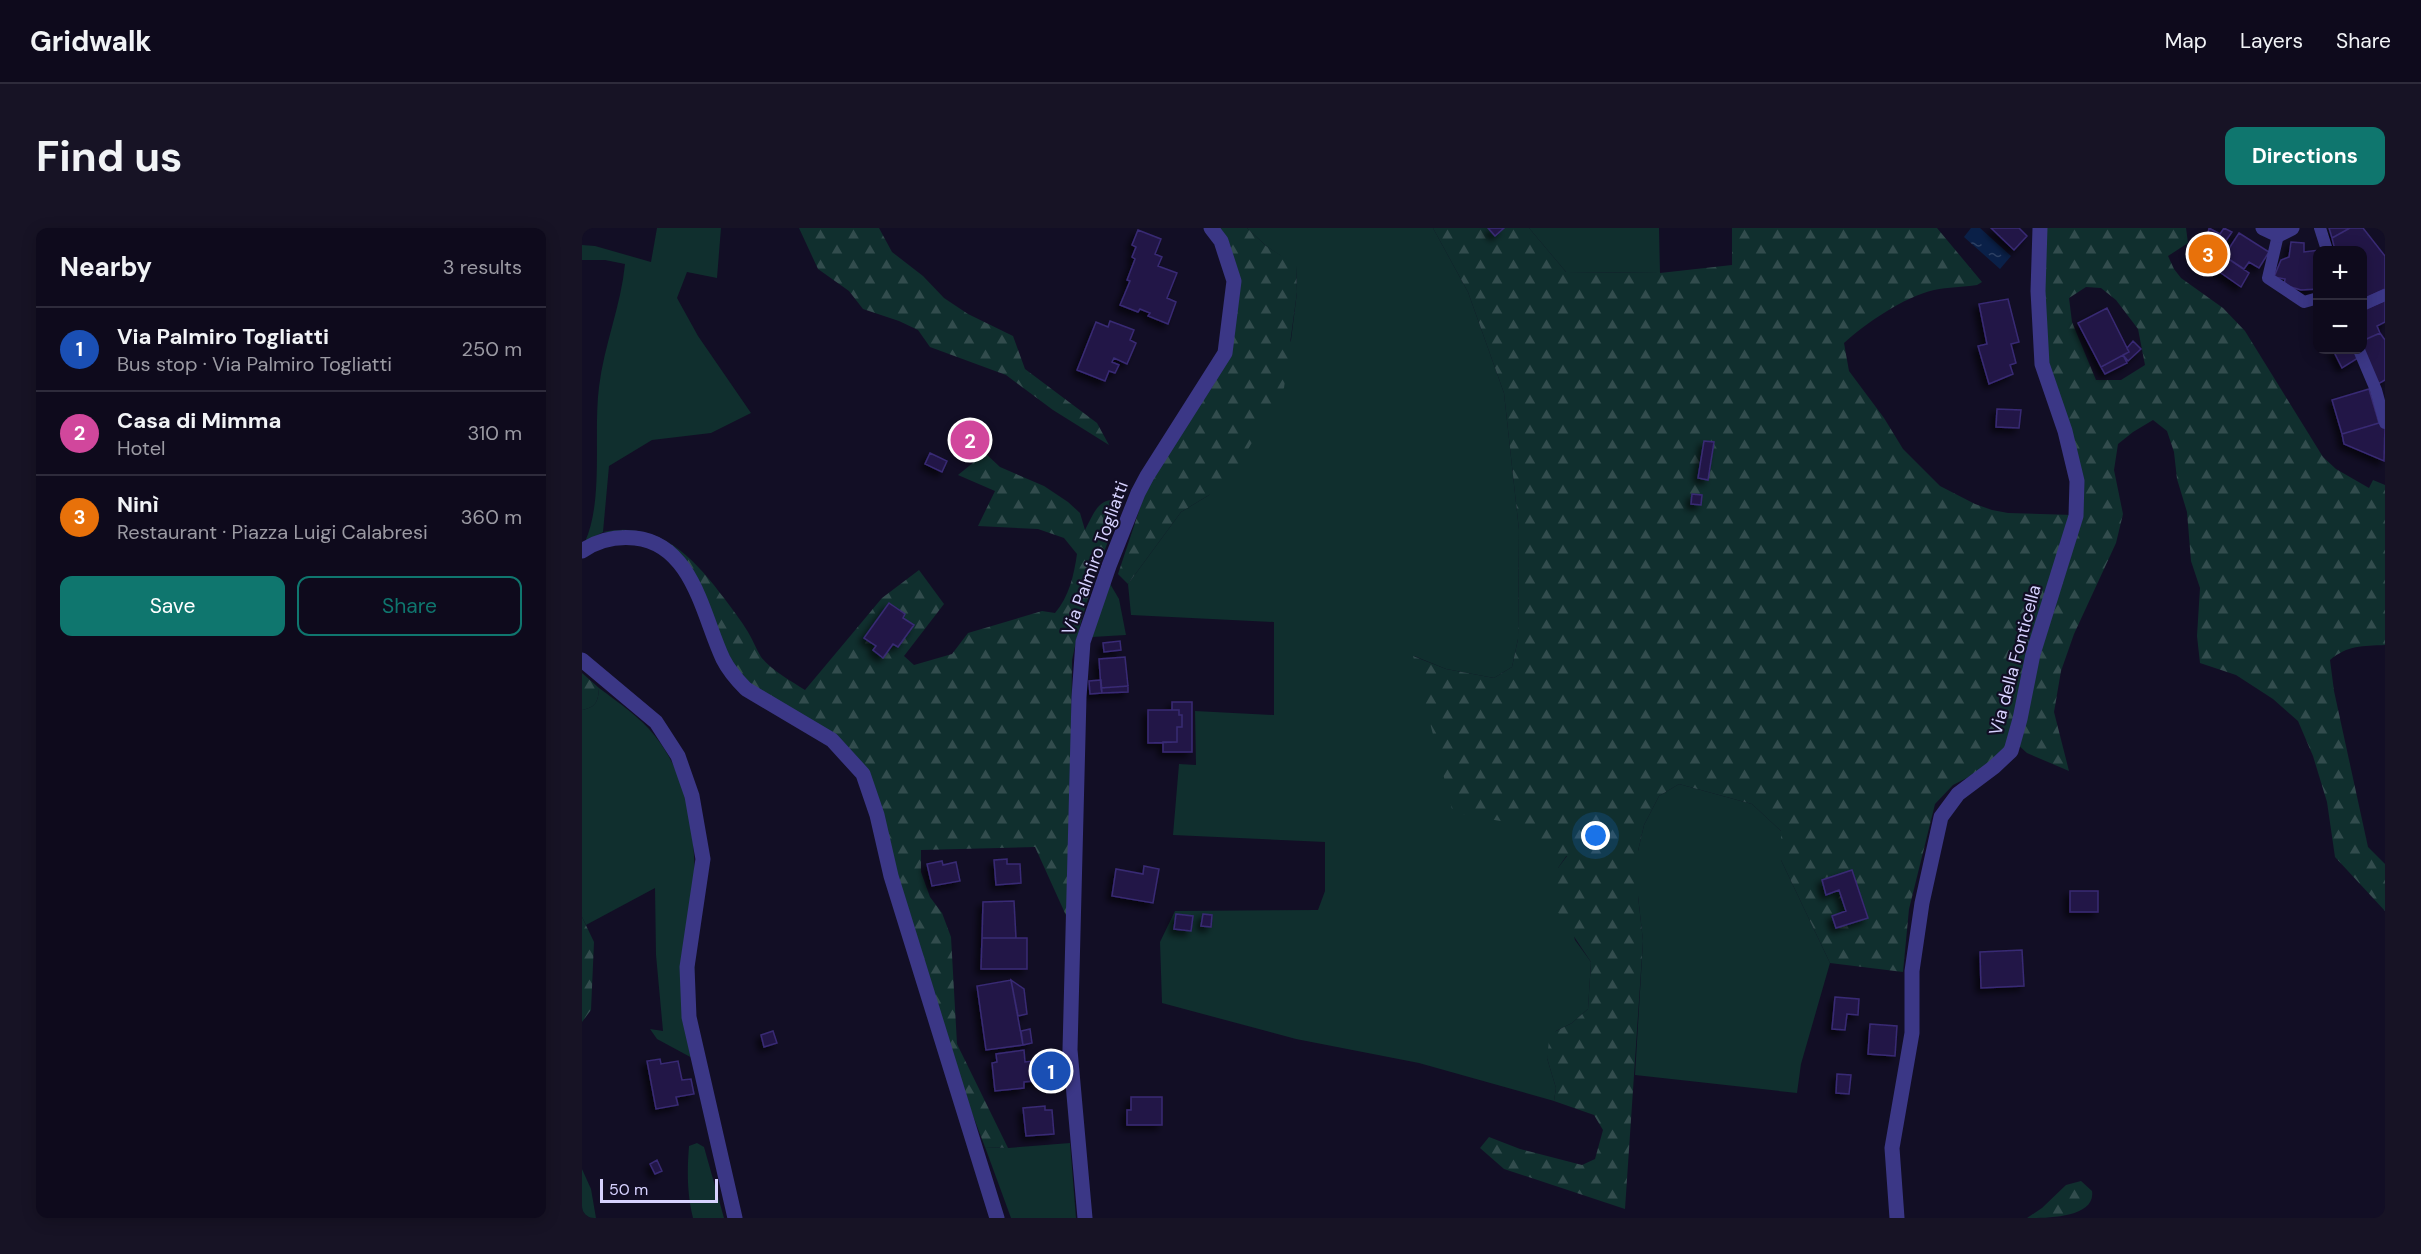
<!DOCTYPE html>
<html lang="en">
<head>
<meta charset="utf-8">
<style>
  body { margin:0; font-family:"DM Sans",sans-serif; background:#171325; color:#f1f3f6 }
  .controls { position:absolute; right:18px; top:18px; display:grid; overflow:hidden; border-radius:12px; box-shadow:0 3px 15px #0003 }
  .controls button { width:54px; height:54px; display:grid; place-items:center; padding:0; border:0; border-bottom:2px solid #2e2b3b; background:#0e0a1c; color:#f1f3f6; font:30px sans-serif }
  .scale { position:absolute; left:18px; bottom:15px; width:118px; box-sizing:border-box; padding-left:6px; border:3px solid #d7d2ff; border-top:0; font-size:16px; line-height:21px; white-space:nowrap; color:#d7d2ff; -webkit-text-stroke:4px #120e25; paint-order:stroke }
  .you { position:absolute; left:1014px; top:608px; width:21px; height:21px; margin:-15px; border:4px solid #fff; border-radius:50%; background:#1a73e8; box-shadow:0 0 0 9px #1a73e833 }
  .badge { display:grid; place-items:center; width:39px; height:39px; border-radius:50%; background:#0f766e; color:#fff; font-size:20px; font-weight:700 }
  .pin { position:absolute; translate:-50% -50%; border:3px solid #fff; box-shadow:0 2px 6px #0006 }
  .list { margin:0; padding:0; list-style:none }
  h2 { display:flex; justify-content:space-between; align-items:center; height:78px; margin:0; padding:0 24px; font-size:26px }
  h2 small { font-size:20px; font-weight:400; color:#9b9aa3 }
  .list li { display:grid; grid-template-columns:39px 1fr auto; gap:18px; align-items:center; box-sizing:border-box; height:84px; padding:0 24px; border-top:2px solid #2e2b3b }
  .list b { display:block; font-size:22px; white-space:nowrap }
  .list p { margin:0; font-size:20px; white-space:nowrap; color:#9b9aa3 }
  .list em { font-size:20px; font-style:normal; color:#9b9aa3 }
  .actions { display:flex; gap:12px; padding:18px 24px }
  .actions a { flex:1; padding:14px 0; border:2px solid #0f766e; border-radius:12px; text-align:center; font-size:21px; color:#0f766e }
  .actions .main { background:#0f766e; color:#fff }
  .map { position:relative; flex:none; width:1803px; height:990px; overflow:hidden; border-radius:12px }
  header { display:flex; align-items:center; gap:36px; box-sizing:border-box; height:84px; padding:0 30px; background:#0e0a1c; border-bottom:2px solid #2e2b3b }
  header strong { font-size:28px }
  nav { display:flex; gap:33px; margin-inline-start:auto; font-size:21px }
  .intro { display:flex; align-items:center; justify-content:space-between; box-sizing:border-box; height:144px; padding:0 36px }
  h1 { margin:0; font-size:42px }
  .button { padding:15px 27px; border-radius:12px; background:#0f766e; color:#fff; font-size:21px; font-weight:700 }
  main { display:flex; gap:36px; padding:0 36px }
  aside { flex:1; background:#0e0a1c; border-radius:12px; box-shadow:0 3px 15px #0003 }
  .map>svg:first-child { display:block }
</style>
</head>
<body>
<header>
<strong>Gridwalk</strong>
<nav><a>Map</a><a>Layers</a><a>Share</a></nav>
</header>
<div class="intro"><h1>Find us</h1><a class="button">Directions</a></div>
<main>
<aside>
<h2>Nearby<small>3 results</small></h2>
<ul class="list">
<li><span class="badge" style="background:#1a4fb4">1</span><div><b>Via Palmiro Togliatti</b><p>Bus stop · Via Palmiro Togliatti</p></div><em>250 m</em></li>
<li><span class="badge" style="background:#d1479c">2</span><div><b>Casa di Mimma</b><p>Hotel</p></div><em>310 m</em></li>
<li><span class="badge" style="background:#e8710a">3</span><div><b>Ninì</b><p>Restaurant · Piazza Luigi Calabresi</p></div><em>360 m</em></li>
</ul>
<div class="actions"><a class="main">Save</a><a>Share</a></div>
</aside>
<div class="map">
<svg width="1803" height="990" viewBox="0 0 1803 990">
  <defs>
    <pattern id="forest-firs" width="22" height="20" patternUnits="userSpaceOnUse" patternTransform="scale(1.5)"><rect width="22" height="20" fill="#102f2e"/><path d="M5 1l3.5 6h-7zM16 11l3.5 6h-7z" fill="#324c4d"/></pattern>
    <pattern id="water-ripples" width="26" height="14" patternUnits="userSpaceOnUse" patternTransform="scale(1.5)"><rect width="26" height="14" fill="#0a2048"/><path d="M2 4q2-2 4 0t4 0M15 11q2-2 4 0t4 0" fill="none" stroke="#2d4063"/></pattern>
    <filter id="shadow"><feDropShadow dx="-4.5" dy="4.5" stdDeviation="3" flood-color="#0009"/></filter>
  </defs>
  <rect width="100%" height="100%" fill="#120e25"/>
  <path fill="#102f2e" d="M75,0H139L135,50L105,44L95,70L116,108L169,185L129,205L70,212L27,238L21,304L3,314C22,271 11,206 17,159C22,117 39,78 43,36L23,32H0V17L13,18L69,34Z
    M665,0H851L886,64L922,165L937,302L936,411L930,439L912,450L864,441L832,428L955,599L985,627L976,640L993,712L1009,734L1006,781L990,795L974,803L965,830L974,860L972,873L837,835L714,811L580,775L578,714L593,683L736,682L743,663V614L591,607L597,536L614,537L613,483L692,487V394L549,387L546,356L599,284L627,267L709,112L715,64L714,38L684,18Z
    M947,0H1077L1078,45L984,44Z
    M527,354L537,371L544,407L510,409Z
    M17,460C37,475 58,489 73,508C118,564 113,640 113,707C112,748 112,790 112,831L75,811L68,801L81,803L74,727L73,660L4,697L0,689V482C14,479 16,474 17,460Z
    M1097,556L1170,576L1199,603V632L1248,735L1219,836L1215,865L1053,847L1061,713L1056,668V623L1062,597L1077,568Z
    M115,915L122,919L142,990H111C105,965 105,944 107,918Z
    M488,915L494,990H429L403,919L426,920Z
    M0,941L9,961L14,990H0Z"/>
  <path fill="url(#forest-firs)" fill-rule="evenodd" d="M217,0H297L310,24L341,48L362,70L386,86L431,108L443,141L515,195L527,217L471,182L424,147L348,119L336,102L317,93L281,81L267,63L236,41Z
    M633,0H665L684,18L714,37L715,64L702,160L655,240L627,267L599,284L546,356L536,346L568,250L646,126L656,53Z
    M851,0H947L984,44L1078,45L1150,37V0H1355L1400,54L1395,57C1381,59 1366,59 1352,62C1322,69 1284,95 1262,115L1267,143L1302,190L1321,221L1358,258L1393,276L1410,282L1426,285L1491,287L1427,522L1406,539L1371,557L1353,576L1327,681L1321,744L1248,735L1199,632V603L1170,576L1097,556L1077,568L1062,597L1056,623V668L1061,713L1043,981L922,941L898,920L907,909L938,921L1000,937L1013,931L1021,902L1012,887L972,873L974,860L965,830L967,813L974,803L990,795L1006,781L1009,734L973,680L970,655L976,640L985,628L955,623V599L871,585L831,428L864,441L912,450L930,439L936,411L937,302L922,165L886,64Z
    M1461,0H1604L1606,15L1586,28L1592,41L1599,50L1641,80L1663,103L1741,229L1754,241L1787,260L1791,252L1803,257V417C1780,418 1766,417 1748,432L1752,463L1786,619L1803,636V683L1753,629L1745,574L1731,528L1716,493L1691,471L1654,447L1618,435L1615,408L1618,360L1609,333L1605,284L1595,251L1592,224L1585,203L1571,192L1551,204L1536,216L1532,242L1541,286L1534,315L1492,406L1479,443L1472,484L1487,543L1445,525L1434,515L1496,289L1463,135ZM1504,59L1519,60L1534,72L1556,101L1563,137L1539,152H1514L1490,94L1487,70Z
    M403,225L418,239L462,258L486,274L498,285L503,302C513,283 517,267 542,273C521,325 501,377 490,432L487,694L453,619L339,622V644L348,669L360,685L369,709L375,816L426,920L403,919L369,830L285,545L166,459L146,430L111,349L53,307L21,304C77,292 111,329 142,370C150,381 159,392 166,404C171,412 174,421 179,429C189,442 209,453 223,462L300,370L337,342L362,376L322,428L332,437L370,426L386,405L460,383L473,385C487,369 492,347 495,326L482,310L456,301L396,298L413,263L376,247Z
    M0,445L17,460C16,474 14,479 0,482Z
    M0,689L12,714L9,782L0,794Z
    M1499,953L1510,963C1514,990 1464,990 1445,990L1460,980L1484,957Z"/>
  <path fill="url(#water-ripples)" d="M1389,0H1398L1429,28L1418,41L1382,9Z"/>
  <path fill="#231947" stroke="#392a74" stroke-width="1.5" filter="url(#shadow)" d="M906,0H922L913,8Z
    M1409,0H1437L1445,8L1432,22Z
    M1627,0L1638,6L1642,0L1650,4L1636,24L1624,16Z
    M1747,0H1768L1750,10Z
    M1768,0H1781L1803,28V61L1780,72V22H1753L1750,10Z
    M556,2L579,11L573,26L580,29L576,38L595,45L585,70L594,74L586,96L566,88L568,85L558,81L556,84L538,77L548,53L545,52L553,31L550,29L554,19L550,17Z
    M1657,5L1687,24L1677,40L1667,34L1662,41L1642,28Z
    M1709,14L1722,15V24L1738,22H1736V61L1719,62L1702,57L1703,51L1692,49L1699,32L1707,29Z
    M1624,16L1667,45L1659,59L1619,31Z
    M1426,71L1437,114L1429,116L1434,135L1428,137L1431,146L1407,156L1396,118L1405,116L1397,76Z
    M1803,72V94L1795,98L1798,105L1780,113V83Z
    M1525,80L1547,124L1519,139L1496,95Z
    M528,93L552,102L548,112L554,115L545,136L532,130L530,134L537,137L533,145L527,143L523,153L495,142L514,94L526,99Z
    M1798,105L1803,112V152L1796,156L1780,121V113Z
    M1551,113L1559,121L1546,133L1541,127L1547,124L1545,120Z
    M1751,122H1773L1776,130L1760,140Z
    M1541,127L1545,135L1523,146L1519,139Z
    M1787,161L1797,195L1760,206L1750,172Z
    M1415,181L1439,182L1437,200L1414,199Z
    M1797,195L1803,198L1802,233L1762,216L1760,206Z
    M1122,213L1132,214L1126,252L1116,250Z
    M348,225L365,233L360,244L343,236Z
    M1110,266L1120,267L1119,277L1109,276Z
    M307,375L323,386L321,390L332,397L316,419L311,416L301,430L291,422L294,418L282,410Z
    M538,413L539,422L522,424L521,415Z
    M543,429L546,458L519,460L517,431Z
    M519,452L520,465L508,466L507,453Z
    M546,458V464L520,465L519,460Z
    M590,474H610V524H581V514H595V499H600V487H597V482H590Z
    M566,482H597V487H600V499H595V514L566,515Z
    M425,631V636H438L439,655L414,657L412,632Z
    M360,633L361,637L374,634L378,653L350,658L345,636Z
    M562,638L577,641L571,675L530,668L534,641L561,646Z
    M1270,642L1286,690L1254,700L1250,688L1264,683L1257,662L1244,667L1240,652Z
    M1488,663H1516V684H1488Z
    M432,673L434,710H400L401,674Z
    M594,686L611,688L609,703L592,701Z
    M621,686L630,687L629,699L619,698Z
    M400,710H445V741H399Z
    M1440,722L1442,758L1399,760L1398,724Z
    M429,752L441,817L404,822L395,758Z
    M429,752L442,761L445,786L436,788Z
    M1253,769L1277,771L1276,787L1265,786L1263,802L1250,801Z
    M1288,796L1315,798L1313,828L1286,826Z
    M448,801L450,815L441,817L439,803Z
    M191,803L195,815L182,819L179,807Z
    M442,822L443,834L460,832L463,852L442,854V860L413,863L410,835L415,834L414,826Z
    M78,831L79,836L96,833L100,852L109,851L112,866L94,869L96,877L74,881L65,833Z
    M1255,846L1269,847L1267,866L1254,865Z
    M549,869H580V897H545V882H549Z
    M463,878V882H470L472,906L444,908L441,880Z
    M75,932L80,943L73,946L68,936Z"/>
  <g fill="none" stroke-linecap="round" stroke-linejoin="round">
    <path stroke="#3b3786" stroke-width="12" d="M1738,0L1745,22
      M1696,7L1686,50L1722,74L1736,70
      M1780,77L1803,67
      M1777,122L1794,162L1803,195"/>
    <path stroke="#3b3786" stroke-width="15" d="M1681,0L1696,7L1710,0
      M1315,990L1310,920L1330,805V743L1340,675L1359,589L1376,566L1412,539L1429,523L1438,491L1451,426L1494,288L1495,253L1483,203L1460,136L1456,63L1458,0"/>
    <path stroke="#3b3786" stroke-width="15" d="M0,323C16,312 33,308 53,310C111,316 121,389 141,431C147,443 155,452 164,461L250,512L281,546L295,587L309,648L415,990
      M0,432L74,494L96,528L110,568L121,631L105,739L107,789L153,990
      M503,990L488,822L497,469L501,414L527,338L556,265L565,248L643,125L652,53L639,13L629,0"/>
  </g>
  <g text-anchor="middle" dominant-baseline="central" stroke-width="4.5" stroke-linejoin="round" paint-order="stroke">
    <g font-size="18" fill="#d7d2ff" stroke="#120e25">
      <text transform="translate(513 330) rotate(-70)">Via Palmiro Togliatti</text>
      <text transform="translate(1433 432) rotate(-75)">Via della Fonticella</text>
    </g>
  </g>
</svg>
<div class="controls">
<button>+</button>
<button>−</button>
</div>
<div class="scale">50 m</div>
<div class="you"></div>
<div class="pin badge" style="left:469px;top:843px;background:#1a4fb4">1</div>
<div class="pin badge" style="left:388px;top:212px;background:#d1479c">2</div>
<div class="pin badge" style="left:1626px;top:26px;background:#e8710a">3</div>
</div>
</main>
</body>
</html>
